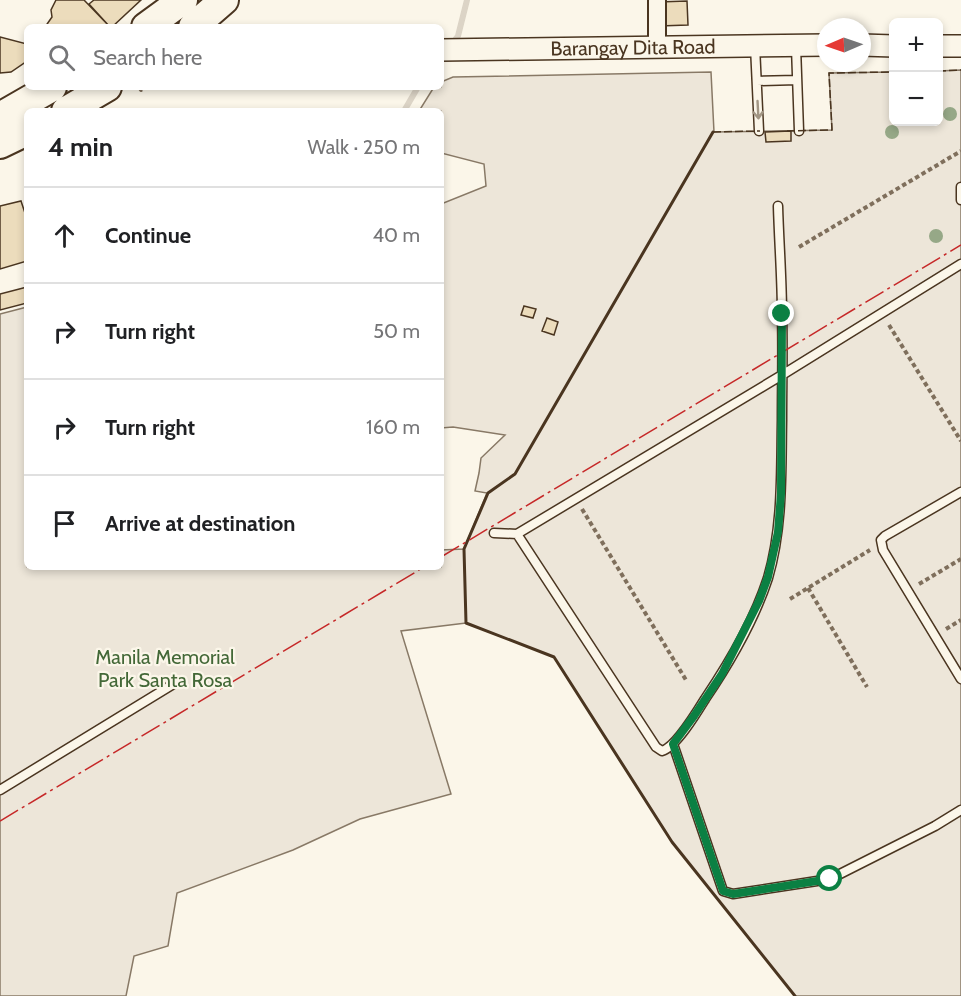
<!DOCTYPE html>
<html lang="en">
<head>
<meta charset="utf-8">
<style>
  body { margin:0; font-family:Cabin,sans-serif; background:#f6f6f6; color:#202124 }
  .controls { position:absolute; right:18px; top:18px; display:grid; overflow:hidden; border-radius:9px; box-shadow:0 3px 9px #0003 }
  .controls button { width:54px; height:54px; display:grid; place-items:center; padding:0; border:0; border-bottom:2px solid #e0e0e0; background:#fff; color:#202124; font:30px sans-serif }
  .compass { position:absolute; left:817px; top:18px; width:54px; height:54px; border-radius:50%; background:#fff; box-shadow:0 3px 9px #0003; rotate:268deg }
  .stop { position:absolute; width:18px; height:18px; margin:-14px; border:4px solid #0b8043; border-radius:50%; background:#fff }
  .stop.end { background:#0b8043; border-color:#fff; box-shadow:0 2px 6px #0008 }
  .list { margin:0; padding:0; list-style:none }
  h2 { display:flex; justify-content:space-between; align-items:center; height:78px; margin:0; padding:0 24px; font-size:26px }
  h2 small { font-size:20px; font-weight:400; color:#757577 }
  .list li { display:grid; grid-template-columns:39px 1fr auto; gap:18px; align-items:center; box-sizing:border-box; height:96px; padding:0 24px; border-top:2px solid #e0e0e0 }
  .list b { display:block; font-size:22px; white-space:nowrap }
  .list em { font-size:20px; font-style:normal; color:#757577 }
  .icon { flex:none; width:33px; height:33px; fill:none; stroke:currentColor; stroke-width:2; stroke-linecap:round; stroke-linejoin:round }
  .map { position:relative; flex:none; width:961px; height:996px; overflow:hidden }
  .search { position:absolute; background:#fff; box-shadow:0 3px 9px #0003; left:24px; top:24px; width:420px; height:66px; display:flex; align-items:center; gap:15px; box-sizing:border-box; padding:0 21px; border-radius:9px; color:#757577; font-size:22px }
  .panel { position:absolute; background:#fff; box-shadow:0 3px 9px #0003; left:24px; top:108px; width:420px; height:462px; border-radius:9px }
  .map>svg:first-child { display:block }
</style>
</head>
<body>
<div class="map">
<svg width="961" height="996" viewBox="0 0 961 996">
  <rect width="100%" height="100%" fill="#fbf6e9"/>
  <path fill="#ede6d9" stroke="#887966" stroke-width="1.5" d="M961,70V996H795L672,842L554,657L466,623L401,631L451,794L360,819L293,850L177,893L168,946L134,956L126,996H0V314L27,307V567H441V550L464,549L487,493L475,491L479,473L481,458L505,435L453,427L441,428V204L486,186L484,164L441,153V111H419L434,87H441V82L453,77L711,72L714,132L832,130L829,73L893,72L894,122H938L939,71Z"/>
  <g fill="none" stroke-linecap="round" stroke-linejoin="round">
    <path stroke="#dcd4c6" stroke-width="6" d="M451,45L458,36L467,0
      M404,111L418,87"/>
  </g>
  <path fill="#ecdcbc" stroke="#4a3520" stroke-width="1.5" d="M56,0H84L110,27H45L52,17L51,10Z
    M94,0H141L112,27H110L89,4Z
    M687,1L688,25L659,26L658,2Z
    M0,37L27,44V61L11,72L0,73Z
    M791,131V141L766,142L765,132Z
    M21,201L27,219V261L0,269V206Z
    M27,287V303L0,310V294Z
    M524,306L536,309L533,318L521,315Z
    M547,318L558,322L554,335L542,331Z"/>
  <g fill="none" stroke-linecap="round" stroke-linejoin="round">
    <defs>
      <path id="service" d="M755,46L759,131
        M796,47L799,131
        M757,81L797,80
        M961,187V200
        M961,492L885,536L881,540L883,550L961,679
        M494,533L517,534L782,375L961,264
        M517,534L656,747L662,751C676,747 697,712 705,699C730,662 754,621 768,578C783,527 781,473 782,420C782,385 783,350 782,315C782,279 779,242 778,206
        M673,744L723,891L733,894L830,879L935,826L961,810
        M0,790L175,683"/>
      <path id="minor" d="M657,47V1"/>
      <g id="tertiary">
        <path d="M862,45L894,46"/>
        <path d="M938,46H961"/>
        <path id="s1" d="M441,50L826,45"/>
      </g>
      <path id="trunk" d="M146,27L183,0
        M193,27L224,0
        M66,111L107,87
        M0,117L52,87
        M0,144L27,131"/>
    </defs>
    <use href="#service" stroke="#4a3520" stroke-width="11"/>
    <use href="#minor" stroke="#4a3520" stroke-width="20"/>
    <use href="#tertiary" stroke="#4a3520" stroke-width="24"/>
    <use href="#trunk" stroke="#4a3520" stroke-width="32"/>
    <path stroke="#7f6f5c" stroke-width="4" stroke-dasharray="4.5 3" stroke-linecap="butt" d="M139,87L141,90L145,87
      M799,247L961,151
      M889,325L961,441
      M582,509L686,680
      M919,584L961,559
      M808,588L867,687
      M790,599L870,550
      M946,629L961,620"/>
    <use href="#service" stroke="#fbf6e9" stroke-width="8"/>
    <use href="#minor" stroke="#fbf6e9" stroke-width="16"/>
    <use href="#tertiary" stroke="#fbf6e9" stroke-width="21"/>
    <use href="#trunk" stroke="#fbf6e9" stroke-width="28"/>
    <path stroke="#4a3520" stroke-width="1.5" stroke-dasharray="8 3" stroke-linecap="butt" d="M938,71L961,70
      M787,131L832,130L829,73L894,72
      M713,132L760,131"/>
    <path stroke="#4a3520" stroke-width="3" d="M713,132L515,474L488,493L464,549L466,623L554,657L672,842L795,996"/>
    <path stroke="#c62828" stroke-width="1.5" stroke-dasharray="21 4.5 3 4.5" stroke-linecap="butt" d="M441,557L961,245
      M0,821L424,567"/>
  </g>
  <g fill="#96a887">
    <circle cx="950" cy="114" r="7"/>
    <circle cx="892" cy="132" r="7"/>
    <circle cx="936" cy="236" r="7"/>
  </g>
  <defs><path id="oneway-shaft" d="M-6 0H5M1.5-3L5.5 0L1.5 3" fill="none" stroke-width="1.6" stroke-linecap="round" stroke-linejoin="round" transform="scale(1.5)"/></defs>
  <use stroke="#a29684" href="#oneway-shaft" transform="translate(758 110) rotate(87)"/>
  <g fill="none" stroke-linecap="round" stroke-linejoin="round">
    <path stroke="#0b8043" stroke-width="8" d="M782,314L781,494L778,532L768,577L759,601L722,674L694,716L673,744L723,891L733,894L830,879"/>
  </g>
  <g text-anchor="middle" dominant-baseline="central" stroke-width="4.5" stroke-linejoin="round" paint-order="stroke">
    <g font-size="20" fill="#4a3520" stroke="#fbf6e9">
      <text stroke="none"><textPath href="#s1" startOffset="192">Barangay Dita Road</textPath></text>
    </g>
    <g font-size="20" fill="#436837" stroke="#fbf6e9">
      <text x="165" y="657">Manila Memorial<tspan x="165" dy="23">Park Santa Rosa</tspan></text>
    </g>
  </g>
</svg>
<div class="controls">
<button>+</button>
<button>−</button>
</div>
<svg class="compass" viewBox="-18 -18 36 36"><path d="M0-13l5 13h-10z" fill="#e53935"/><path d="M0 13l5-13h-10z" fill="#757577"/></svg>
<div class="stop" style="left:830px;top:879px"></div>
<div class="stop end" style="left:782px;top:314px"></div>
<div class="search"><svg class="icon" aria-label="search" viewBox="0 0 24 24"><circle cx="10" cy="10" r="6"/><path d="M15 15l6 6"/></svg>Search here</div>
<section class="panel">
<h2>4 min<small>Walk · 250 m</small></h2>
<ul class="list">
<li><svg class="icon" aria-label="ahead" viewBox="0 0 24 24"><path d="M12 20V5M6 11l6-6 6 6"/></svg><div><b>Continue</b></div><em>40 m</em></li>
<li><svg class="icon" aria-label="right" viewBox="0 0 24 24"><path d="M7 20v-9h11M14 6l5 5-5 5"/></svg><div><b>Turn right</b></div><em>50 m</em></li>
<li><svg class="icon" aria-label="right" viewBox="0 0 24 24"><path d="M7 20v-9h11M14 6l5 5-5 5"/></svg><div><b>Turn right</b></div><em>160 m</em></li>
<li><svg class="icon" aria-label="arrive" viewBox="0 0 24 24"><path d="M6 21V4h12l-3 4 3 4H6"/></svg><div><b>Arrive at destination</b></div></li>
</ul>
</section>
</div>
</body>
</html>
